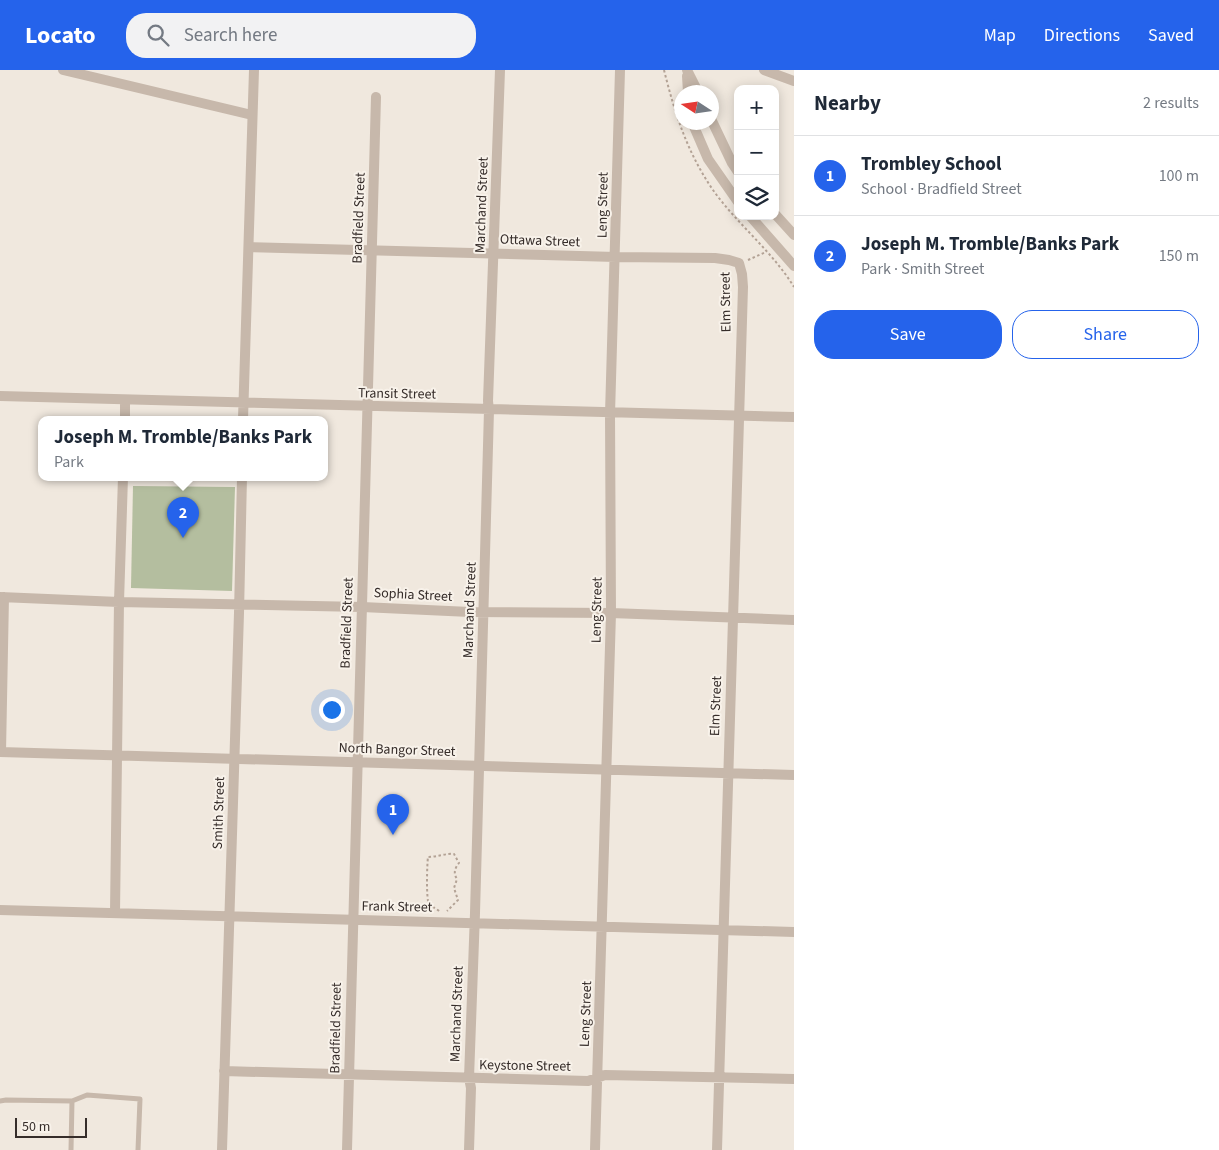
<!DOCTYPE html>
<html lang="en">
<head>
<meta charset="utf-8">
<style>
  body { margin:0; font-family:"Source Sans 3",sans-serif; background:#f2f2f3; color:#1f2937 }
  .controls { position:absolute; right:15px; top:15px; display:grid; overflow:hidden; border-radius:10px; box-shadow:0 2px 12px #0003 }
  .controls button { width:45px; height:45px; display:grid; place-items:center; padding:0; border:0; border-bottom:1px solid #e0e1e3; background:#fff; color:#1f2937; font:25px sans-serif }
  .compass { position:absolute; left:674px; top:15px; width:45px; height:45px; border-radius:50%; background:#fff; box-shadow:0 2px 12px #0003; rotate:282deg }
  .scale { position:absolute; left:15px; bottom:12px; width:72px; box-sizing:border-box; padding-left:5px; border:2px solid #362d2a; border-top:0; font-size:14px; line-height:18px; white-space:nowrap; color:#362d2a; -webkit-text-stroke:4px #f8f2ea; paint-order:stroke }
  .you { position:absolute; left:331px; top:639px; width:18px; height:18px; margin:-12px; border:4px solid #fff; border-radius:50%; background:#1a73e8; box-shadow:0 0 0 8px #1a73e833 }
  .badge { display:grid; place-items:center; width:32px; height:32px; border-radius:50%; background:#2563eb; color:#fff; font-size:16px; font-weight:700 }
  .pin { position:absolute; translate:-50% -41px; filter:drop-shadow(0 1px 2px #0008) }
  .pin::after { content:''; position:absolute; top:26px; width:18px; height:15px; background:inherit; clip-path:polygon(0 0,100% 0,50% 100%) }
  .popup { position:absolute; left:38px; top:346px; width:290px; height:65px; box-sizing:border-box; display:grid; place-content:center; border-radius:10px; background:#fff; filter:drop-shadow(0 1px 4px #0005); font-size:16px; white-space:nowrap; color:#747a83 }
  .popup b { font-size:19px; color:#1f2937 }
  .popup::after { content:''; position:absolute; left:50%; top:100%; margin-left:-10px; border:10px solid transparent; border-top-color:#fff }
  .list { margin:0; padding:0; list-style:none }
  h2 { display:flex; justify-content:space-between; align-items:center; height:65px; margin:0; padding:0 20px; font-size:21px }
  h2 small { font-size:16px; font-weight:400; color:#747a83 }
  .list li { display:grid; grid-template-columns:32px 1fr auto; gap:15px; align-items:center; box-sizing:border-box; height:80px; padding:0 20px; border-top:1px solid #e0e1e3 }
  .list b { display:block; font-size:19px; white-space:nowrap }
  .list p { margin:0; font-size:16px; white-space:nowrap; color:#747a83 }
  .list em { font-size:16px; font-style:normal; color:#747a83 }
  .actions { display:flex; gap:10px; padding:15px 20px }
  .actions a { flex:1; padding:11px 0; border:1px solid #2563eb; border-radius:20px; text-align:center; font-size:18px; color:#2563eb }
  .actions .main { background:#2563eb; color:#fff }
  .icon { flex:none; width:28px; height:28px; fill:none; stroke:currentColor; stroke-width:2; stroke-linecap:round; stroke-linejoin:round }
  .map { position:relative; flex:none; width:794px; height:1080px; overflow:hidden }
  header { display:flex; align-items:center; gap:30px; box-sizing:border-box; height:70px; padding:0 25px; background:#2563eb; color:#fff }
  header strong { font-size:24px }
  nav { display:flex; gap:28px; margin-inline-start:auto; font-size:18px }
  .search { width:350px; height:45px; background:#f2f2f3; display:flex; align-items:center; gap:12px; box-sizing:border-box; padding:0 18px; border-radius:20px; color:#747a83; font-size:19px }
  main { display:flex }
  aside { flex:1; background:#fff }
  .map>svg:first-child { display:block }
</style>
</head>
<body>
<header>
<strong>Locato</strong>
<div class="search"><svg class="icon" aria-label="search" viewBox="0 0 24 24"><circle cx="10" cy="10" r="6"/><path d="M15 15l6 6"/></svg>Search here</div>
<nav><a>Map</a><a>Directions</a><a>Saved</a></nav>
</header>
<main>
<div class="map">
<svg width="794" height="1080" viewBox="0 0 794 1080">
  <rect width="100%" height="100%" fill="#f0e8de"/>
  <path fill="#b4be9f" d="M133,416L235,417L232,521L131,518Z"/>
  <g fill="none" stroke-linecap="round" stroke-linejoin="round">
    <path stroke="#b3a295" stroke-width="2" stroke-dasharray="2.5 2.5" stroke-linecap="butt" d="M664,0C675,44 687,82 713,120C737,154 772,181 794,217
      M748,190L766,182
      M439,841C437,839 432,837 429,834C426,830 427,794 428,787C437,787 447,783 454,784L459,793C455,798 453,803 457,809L454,818L458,830L447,841"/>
    <path stroke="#c7b8ab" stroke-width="5" d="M0,1031L6,1030L72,1031L87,1025L140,1029L138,1080
      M71,1080L72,1031"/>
    <path stroke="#c7b8ab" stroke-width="10" d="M63,0L252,45
      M687,0L698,22
      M764,0L794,11
      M687,6L688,22
      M712,51L732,93L738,102
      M692,52L708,89L738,132
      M775,144L794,165
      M750,146L794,196
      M249,177L616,187L715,188L729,190L739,193L742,204L743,217L717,1080
      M0,326L794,347
      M125,349V330
      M243,349L254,0
      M0,527L119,532L362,537L470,542L611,543L794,550
      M0,682L794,705
      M1,682L4,527
      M0,840L794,862
      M115,843L119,532L123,407
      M224,1001L588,1011L605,1005L794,1009
      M222,1080L239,543L242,407
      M347,1080L376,27
      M469,1080L471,1018L469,1008L475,843L489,340L488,331L500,0
      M595,1080L611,543L610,344L620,0"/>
  </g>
  <g text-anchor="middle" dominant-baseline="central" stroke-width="4" stroke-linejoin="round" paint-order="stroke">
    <g font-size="14" fill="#362d2a" stroke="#f8f2ea">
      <text transform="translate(482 135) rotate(-88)">Marchand Street</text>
      <text transform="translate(603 135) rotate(-89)">Leng Street</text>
      <text transform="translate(359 148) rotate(-88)">Bradfield Street</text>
      <text transform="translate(540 171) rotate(2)">Ottawa Street</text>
      <text transform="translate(726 232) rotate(-91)">Elm Street</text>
      <text transform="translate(397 324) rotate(1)">Transit Street</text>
      <text transform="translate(413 525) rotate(3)">Sophia Street</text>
      <text transform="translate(470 540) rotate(-88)">Marchand Street</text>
      <text transform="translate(597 540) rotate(-89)">Leng Street</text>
      <text transform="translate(347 553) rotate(-88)">Bradfield Street</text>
      <text transform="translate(716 636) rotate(-88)">Elm Street</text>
      <text transform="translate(397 680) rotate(2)">North Bangor Street</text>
      <text transform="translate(219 743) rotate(-88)">Smith Street</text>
      <text transform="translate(397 837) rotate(1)">Frank Street</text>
      <text transform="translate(457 944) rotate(-88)">Marchand Street</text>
      <text transform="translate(586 944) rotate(-88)">Leng Street</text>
      <text transform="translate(336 958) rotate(-89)">Bradfield Street</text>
      <text transform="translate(525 996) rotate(1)">Keystone Street</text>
    </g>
  </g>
</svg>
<div class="controls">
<button>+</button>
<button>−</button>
<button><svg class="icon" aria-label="layers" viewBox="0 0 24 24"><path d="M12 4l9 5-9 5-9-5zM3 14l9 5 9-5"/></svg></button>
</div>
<svg class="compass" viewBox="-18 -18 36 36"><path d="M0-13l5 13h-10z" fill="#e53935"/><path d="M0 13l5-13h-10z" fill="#747a83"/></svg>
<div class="scale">50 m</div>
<div class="you"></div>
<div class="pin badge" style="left:393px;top:765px">1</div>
<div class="pin badge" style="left:183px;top:468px">2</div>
<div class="popup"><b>Joseph M. Tromble/Banks Park</b>Park</div>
</div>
<aside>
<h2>Nearby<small>2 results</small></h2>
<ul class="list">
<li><span class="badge">1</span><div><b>Trombley School</b><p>School · Bradfield Street</p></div><em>100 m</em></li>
<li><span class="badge">2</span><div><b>Joseph M. Tromble/Banks Park</b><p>Park · Smith Street</p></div><em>150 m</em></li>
</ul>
<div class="actions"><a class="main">Save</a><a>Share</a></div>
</aside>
</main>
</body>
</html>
